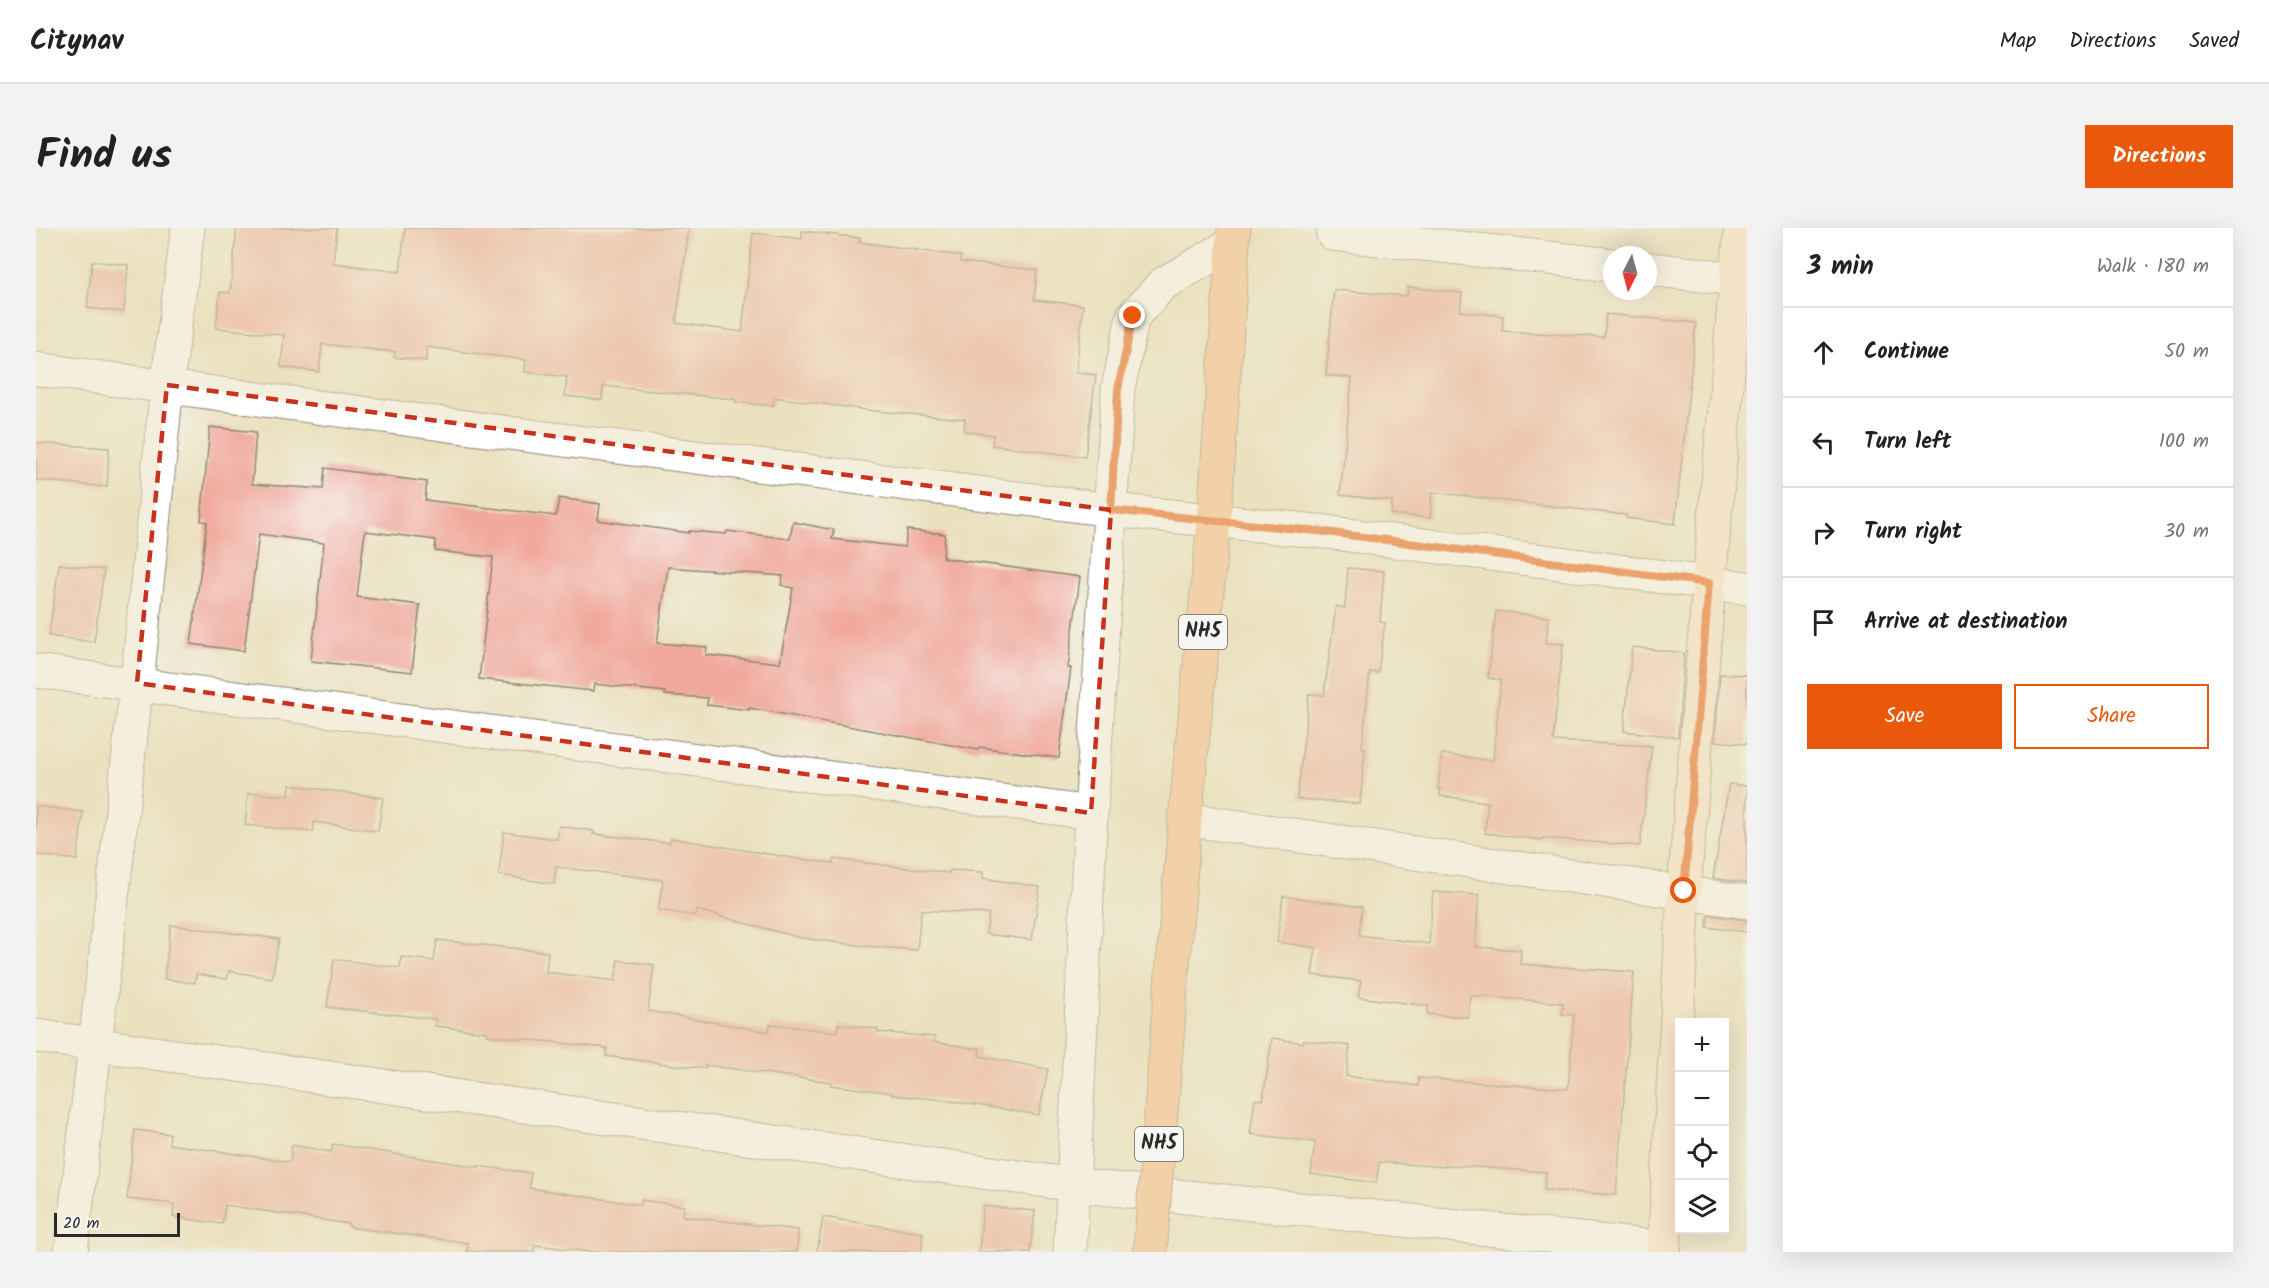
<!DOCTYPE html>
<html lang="en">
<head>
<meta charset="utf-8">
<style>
  body { margin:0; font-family:Kalam,sans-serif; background:#f2f2f2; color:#222 }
  .controls { position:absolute; right:18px; bottom:18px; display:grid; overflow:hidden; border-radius:0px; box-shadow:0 6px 24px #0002 }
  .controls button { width:54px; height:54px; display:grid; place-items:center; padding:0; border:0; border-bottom:2px solid #e0e0e0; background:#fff; color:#222; font:30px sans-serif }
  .compass { position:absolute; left:1567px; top:18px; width:54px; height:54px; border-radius:50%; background:#fff; box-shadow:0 6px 24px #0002; rotate:186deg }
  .scale { position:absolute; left:18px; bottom:15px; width:126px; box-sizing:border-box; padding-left:6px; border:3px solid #2b2b2b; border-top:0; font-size:16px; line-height:21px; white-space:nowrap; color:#2b2b2b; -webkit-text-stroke:4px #f6f6f2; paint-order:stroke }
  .stop { position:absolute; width:18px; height:18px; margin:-14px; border:4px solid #ea580c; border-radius:50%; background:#fff }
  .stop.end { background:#ea580c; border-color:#fff; box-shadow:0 2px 6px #0008 }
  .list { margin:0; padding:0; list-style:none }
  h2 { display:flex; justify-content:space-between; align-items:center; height:78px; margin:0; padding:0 24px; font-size:26px }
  h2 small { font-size:20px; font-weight:400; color:#767676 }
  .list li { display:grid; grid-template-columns:39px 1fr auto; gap:18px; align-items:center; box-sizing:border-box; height:90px; padding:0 24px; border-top:2px solid #e0e0e0 }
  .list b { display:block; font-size:22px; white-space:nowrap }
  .list em { font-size:20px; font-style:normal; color:#767676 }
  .actions { display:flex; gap:12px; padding:18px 24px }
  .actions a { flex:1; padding:14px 0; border:2px solid #ea580c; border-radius:0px; text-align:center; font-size:21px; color:#ea580c }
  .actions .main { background:#ea580c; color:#fff }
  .icon { flex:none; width:33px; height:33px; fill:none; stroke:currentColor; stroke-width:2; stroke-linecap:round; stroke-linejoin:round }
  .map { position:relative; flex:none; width:1711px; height:1024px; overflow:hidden; border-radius:0px }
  header { display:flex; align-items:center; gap:36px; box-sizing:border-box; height:84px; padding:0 30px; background:#fff; border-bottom:2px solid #e0e0e0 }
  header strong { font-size:28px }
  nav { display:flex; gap:33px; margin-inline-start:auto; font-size:21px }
  .intro { display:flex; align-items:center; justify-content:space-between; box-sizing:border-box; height:144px; padding:0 36px }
  h1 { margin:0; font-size:42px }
  .button { padding:15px 27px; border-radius:0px; background:#ea580c; color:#fff; font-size:21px; font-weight:700 }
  main { display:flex; gap:36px; padding:0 36px }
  aside { flex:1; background:#fff; border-radius:0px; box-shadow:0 6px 24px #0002 }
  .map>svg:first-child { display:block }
</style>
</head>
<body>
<header>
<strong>Citynav</strong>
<nav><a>Map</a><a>Directions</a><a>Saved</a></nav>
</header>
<div class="intro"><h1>Find us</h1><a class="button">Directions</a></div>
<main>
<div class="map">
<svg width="1711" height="1024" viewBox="0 0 1711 1024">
  <rect width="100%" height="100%" fill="#f6f6f2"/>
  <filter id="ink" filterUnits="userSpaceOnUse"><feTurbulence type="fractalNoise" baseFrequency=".0167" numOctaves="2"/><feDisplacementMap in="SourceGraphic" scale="12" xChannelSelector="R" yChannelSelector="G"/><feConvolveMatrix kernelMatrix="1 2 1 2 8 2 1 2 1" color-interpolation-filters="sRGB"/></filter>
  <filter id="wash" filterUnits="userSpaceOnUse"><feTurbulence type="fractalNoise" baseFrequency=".008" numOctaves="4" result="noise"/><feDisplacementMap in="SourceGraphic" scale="24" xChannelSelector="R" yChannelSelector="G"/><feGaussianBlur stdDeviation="1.35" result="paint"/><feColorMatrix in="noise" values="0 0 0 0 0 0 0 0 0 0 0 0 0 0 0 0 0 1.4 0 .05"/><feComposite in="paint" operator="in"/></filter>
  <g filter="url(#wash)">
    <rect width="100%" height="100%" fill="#ebe1bf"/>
    <g id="blocks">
      <path fill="#f1a99c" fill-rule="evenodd" d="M201,0H301L297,35L364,44L369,0H653L640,95L706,104L717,5L766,11V3L824,10L823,14L925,28L924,34L1001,42L998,72L1047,77L1040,144L1060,147L1049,229L956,217L957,207L928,203L929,191L838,183L738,169L737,178L699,174V171L567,158L566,172L529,168L531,149L489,144L490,132L391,119L390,133L358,129L359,124L286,116L283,144L245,139L248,107L180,100L184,64L194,65Z
        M56,33L92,37L88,84L51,80Z
        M1372,59L1426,65L1424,83L1467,88L1466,103L1568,109L1570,86L1660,95L1639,296L1590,290V287L1396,264L1394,290L1355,286L1356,273L1304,267L1316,150L1290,147L1298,62L1371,68Z
        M174,199L220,204L216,256L287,261L289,240L391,254L389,272L520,288L523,270L564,276L562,292L653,305V303L690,306L691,303L754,311L757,294L798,302L796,311L869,319L871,302L909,306L907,330L1044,349L1032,440H1035L1023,530L943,519L942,522L713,480V482L671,477L672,470L629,467V464L558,456L557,463L443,451L457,329L399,323L400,312L329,303L321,369L384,377L376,444L275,433L288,315L223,306L208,423L155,416L171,294L165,293ZM632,339L747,348L745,357L757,360L744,435L670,427L671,419L621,415Z
        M0,215L73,220L71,259L0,252Z
        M23,336L68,342L58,414L13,408Z
        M1312,340L1348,343L1344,394L1349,395L1342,445L1334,444L1326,520H1329L1324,576L1261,571L1273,466L1288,467L1300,378L1309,380Z
        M1460,383L1513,389L1510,415L1527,416L1517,513L1616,518L1604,618L1506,610V612L1449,605L1452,574L1404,568L1405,561H1402L1406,526L1457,533L1465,452L1452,450Z
        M1596,419L1648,425L1642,509L1588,503Z
        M1684,446L1711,447V516L1679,513Z
        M1693,556L1711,558V655L1677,650Z
        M254,557L347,570L342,603L278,594L277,604L209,597L212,565L253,568Z
        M0,578L47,584L41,632L0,627Z
        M523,598L558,603L557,606L634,615L635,610L763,631L797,635L798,631L913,645L914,642L947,644V650L1004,659L996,712L950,706L953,686L885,682L881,722L829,718L765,710L661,682L660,688L622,682L627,652L520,639L518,656L463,647L468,604L521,611Z
        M1397,664L1443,667L1439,719L1485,722L1484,736L1598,744L1580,967L1508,962L1510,944L1410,937V939L1343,934L1340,955L1275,946L1279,914L1214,906L1219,871L1227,872L1236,810L1267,815L1268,812L1314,818L1310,848L1382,858L1383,850L1532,861L1538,787L1526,786L1527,775L1434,767L1432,789L1391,786L1392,778L1322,769L1325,753L1276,747L1280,720L1241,714L1247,668L1326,679L1323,707L1393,716Z
        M1672,687L1711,692V704L1671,699Z
        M135,697L243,711L236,750L193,743L191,751L160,746L159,755L128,751Z
        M401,712L512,724L510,744L579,753L582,732L618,737L612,783L733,804L734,796L801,804L802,796L842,801V804L899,809L898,814L944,821L943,828L1012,841L1003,887L909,872L856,867V865L795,857V854L669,837V840L646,838L570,828L571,820L451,807V804L399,798L400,791L291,779L298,731L364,740L365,729L398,733Z
        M99,902L134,906L133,916L254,934L256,917L295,924L297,916L442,939V938L495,945L493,960L605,977V972L648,978L647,988L762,1002L761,1024H556L499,1017L498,1024H431L432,1015L313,999V996L189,977L186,996L137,989L138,976L91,971Z
        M947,978L999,983L994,1024H943Z
        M787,989L887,1005L885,1024H781Z"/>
    </g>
  </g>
  <g filter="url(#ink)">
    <use href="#blocks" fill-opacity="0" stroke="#8b8675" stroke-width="1.5"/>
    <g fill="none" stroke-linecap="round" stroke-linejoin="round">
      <defs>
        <path id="street" d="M1297,6L1576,37
          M1612,41L1711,52
          M0,141L503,209L1075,282L1290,304L1711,360
          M0,443L1055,585
          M1149,591L1711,674
          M0,808L1038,957L1628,1020
          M35,1024L101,455L131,157L152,0
          M1034,1024L1055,585L1082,161L1097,88L1127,56L1196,16"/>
        <path id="secondary" d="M1628,1024L1648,663L1673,355L1705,0"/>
        <path id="highway" d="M1131,808L1149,591L1178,293L1198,0"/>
      </defs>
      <use href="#street" stroke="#8b8675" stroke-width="35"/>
      <use href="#secondary" stroke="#8b8675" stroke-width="35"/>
      <use href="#highway" stroke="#8b8675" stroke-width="35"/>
      <use href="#street" stroke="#fff" stroke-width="33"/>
      <use href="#secondary" stroke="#fde4d1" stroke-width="33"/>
      <use href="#highway" stroke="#fbbb8c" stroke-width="33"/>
      <defs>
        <path id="highway-bridge" d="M1114,1024L1131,808"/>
      </defs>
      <use href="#highway-bridge" stroke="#8b8675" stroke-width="35" stroke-linecap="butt"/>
      <use href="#highway-bridge" stroke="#fbbb8c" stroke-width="33"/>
    </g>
  </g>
  <g fill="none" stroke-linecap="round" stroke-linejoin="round" filter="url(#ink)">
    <path stroke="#ea580c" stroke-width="8" d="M1097,88L1082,161L1075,282L1290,304L1673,355L1648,663"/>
  </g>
  <path d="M0 0H1711V1024H0ZM131,157L1075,282L1055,585L101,455Z" fill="#ebe1bf" fill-opacity=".55" fill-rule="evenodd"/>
  <path fill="none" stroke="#c8321e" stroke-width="4.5" stroke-dasharray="12 8" stroke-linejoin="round" d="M131,157L1075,282L1055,585L101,455Z"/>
  <g text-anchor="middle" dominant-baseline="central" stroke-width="5" stroke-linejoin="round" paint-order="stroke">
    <g fill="#f6f6f2" stroke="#686867" stroke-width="1.5">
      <rect x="1143" y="387" width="48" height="34" rx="4.5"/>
      <rect x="1099" y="899" width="48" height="34" rx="4.5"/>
    </g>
    <g font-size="20" font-weight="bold" fill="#2b2b2b">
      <text x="1167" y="404">NH5</text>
      <text x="1123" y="916">NH5</text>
    </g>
  </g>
</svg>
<div class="controls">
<button>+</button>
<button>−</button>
<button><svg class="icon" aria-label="locate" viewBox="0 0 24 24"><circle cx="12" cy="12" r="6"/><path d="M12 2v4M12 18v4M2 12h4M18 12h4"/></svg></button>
<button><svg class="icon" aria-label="layers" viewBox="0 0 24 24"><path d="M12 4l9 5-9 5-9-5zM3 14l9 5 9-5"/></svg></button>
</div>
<svg class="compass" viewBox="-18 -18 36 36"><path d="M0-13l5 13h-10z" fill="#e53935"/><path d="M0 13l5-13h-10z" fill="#767676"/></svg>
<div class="scale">20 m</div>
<div class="stop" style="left:1648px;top:663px"></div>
<div class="stop end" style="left:1097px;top:88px"></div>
</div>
<aside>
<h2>3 min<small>Walk · 180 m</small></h2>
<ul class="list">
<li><svg class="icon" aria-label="ahead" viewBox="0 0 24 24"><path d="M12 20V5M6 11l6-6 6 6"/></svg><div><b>Continue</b></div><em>50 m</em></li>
<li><svg class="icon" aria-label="left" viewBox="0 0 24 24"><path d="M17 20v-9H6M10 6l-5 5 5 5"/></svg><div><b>Turn left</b></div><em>100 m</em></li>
<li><svg class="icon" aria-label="right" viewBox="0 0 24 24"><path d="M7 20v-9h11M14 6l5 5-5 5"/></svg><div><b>Turn right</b></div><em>30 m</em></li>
<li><svg class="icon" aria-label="arrive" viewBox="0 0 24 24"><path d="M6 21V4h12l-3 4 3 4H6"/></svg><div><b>Arrive at destination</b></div></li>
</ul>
<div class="actions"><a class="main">Save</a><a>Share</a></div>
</aside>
</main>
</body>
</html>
